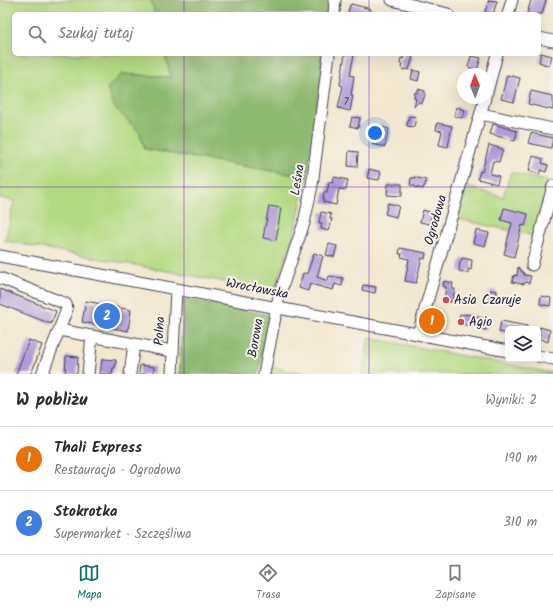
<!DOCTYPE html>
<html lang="pl">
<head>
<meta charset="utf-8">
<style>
  body { margin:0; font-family:Kalam,sans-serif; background:#f7f7f7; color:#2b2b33 }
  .controls { position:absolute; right:12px; bottom:12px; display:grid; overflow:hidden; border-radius:6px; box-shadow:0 4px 16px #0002 }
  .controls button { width:36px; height:36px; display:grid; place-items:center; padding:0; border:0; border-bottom:1px solid #e1e1e2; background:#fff; color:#2b2b33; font:20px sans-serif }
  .compass { position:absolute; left:457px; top:68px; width:36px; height:36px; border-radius:50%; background:#fff; box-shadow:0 4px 16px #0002; rotate:359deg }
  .you { position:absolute; left:375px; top:133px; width:14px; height:14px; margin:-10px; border:3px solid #fff; border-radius:50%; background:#1a73e8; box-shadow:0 0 0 6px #1a73e833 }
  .badge { display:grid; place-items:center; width:26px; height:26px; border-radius:50%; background:#0f766e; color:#fff; font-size:13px; font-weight:700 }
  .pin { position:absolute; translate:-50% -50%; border:2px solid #fff; box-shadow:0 1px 4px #0006 }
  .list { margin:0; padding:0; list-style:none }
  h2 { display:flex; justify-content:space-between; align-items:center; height:52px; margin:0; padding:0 16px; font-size:17px }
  h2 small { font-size:13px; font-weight:400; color:#7c7c81 }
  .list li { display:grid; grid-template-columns:26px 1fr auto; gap:12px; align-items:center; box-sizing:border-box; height:64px; padding:0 16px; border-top:1px solid #e1e1e2 }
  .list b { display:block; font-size:15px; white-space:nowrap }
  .list p { margin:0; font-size:13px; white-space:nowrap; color:#7c7c81 }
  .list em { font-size:13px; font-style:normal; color:#7c7c81 }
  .icon { flex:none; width:22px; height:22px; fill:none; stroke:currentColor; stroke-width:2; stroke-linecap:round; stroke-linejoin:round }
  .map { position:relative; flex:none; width:553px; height:374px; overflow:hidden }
  .search { position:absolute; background:#fff; box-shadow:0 4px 16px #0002; left:12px; right:12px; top:12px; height:44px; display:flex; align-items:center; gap:10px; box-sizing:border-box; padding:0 14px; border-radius:6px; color:#7c7c81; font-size:15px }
  .sheet { height:180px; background:#fff }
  nav { display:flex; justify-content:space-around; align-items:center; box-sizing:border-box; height:56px; border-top:1px solid #e1e1e2; background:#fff; font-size:11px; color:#7c7c81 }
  nav a { display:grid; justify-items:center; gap:2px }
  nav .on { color:#0f766e }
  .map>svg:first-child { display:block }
</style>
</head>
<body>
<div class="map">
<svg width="553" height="374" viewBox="0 0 553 374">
  <rect width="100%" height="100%" fill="#f7f3e8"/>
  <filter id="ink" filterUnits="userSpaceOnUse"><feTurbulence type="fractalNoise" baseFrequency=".025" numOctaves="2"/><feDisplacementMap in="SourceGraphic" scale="8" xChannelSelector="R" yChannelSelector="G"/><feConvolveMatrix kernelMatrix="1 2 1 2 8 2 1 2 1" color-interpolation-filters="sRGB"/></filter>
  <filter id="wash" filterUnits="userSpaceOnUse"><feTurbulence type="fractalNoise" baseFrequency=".012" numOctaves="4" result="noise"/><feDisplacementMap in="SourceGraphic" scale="16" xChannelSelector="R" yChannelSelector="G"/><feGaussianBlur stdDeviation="0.9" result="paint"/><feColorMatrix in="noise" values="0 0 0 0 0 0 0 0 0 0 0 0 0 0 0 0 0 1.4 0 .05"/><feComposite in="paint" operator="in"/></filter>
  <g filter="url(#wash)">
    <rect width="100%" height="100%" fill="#f2e7d0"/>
    <path fill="#b3d982" stroke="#6a7e5e" d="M0,0H151L155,14H14V54H165L171,77L122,74L114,107L140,133L145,149L307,177L293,238L274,291L5,241L14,201L0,198Z
      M511,172L550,182L535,236L458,219L467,187L503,197Z
      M369,338L553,373V374H362Z
      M271,367L310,374H270Z"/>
    <path fill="#8eb970" stroke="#586e56" d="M151,0H329L327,14H155Z
      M165,54H323L313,140L307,177L145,149L140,133L114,107L107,88L122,74L171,77Z
      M184,299L269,315L259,374H179Z"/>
    <g id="blocks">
      <path fill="#af9ada" d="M489,0L497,1L493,14L485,12Z
        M531,0H546L542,14H527Z
        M351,4L371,9L370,14H355L348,12L350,5H351Z
        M541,53L552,56L549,66L539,62Z
        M345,54H354L350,75L354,76L351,95H353L350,111L338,108L343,86L340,85Z
        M404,55L413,57L409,70L405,69L403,70L401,67L402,64H400L401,58L403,59Z
        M471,56L481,58L477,70L468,67Z
        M413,70L420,72L418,81L411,79Z
        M507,75L520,78L514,102L501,99Z
        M418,89L425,91V95L422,103L419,102L414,106L416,99L414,98L415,92L417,93Z
        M531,91L553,96V110L528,104Z
        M456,107L465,110L462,118L454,116Z
        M409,116L416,117L414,127L407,126Z
        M352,117L360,118L358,128L350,126Z
        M437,123L452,126L448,147L439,145L442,131L436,130Z
        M493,124L517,131L515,141L490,134Z
        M377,125L389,129L385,147L372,144Z
        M531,133L553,138L551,148L528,143Z
        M489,145L503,149L499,162L493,161L490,174L499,176L497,184L478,179L480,171L482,172Z
        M349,151L358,152L357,167L348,166Z
        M533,156L543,159L542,163L548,165L546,172L541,170L539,174L529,171Z
        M369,169L381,172L379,180L367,178Z
        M334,177L348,180L346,190L339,189L336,205L323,202L324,192L327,193L329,182L333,183Z
        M414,177L426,180L425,186H424L423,189L415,187V186L410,185L411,178H414Z
        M388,184H402V196L387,195Z
        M388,203L399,206L396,217L385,214Z
        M269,206L281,208L276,240L263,238Z
        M504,208L528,214L525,226L522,225L514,257L504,254L512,223L501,220Z
        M423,210L432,213L429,224L420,222Z
        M321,212L331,214L330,219H332L329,231L321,229L322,223H319Z
        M476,230L489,233L485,246L473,243Z
        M329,244L337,246L334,257L326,255Z
        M400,248L426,253L425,259L422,258L421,261L416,283L405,281L409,259L401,257L402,254H399Z
        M314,253L323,256L317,277L328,281L329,276L343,278L342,286L335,284L333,290L310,284L308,291L299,288L303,273L307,274Z
        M462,258L472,260L471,270L468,269V273L459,271L460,261H461Z
        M518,267L522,272L524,273V275L531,276L529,283L525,282L524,284L512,282L514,275L517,276Z
        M444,281L453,283L452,289H455L452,302L444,301L446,287H443Z
        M363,285L376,287L375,293L362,290Z
        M0,289L56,311L51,324L0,304Z
        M490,290L497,291L496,300L489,299Z
        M541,296L551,298L550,306L540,304Z
        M86,301L131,310L128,331L82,322Z
        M460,314L465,315V314L471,315V316L488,319L486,330L458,323Z
        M501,321L527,326V329H508V334L499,332Z
        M540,327L550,330L548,342L538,338Z
        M29,340L42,345L31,374H16Z
        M66,356L78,357L77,374H65Z
        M102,359L116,360L115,368H113L112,374H100Z
        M140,365L154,367V374H139Z"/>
    </g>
  </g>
  <g filter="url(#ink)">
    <use href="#blocks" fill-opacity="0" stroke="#414051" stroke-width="1"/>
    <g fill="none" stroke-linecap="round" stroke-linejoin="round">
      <defs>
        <path id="minor" d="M392,0L448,14
          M334,14L335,0
          M508,14L512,0
          M539,38L553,41
          M487,92L497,54
          M481,114L553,129
          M0,256L508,351
          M532,265L553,186
          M0,278L66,304L67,309L59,330L172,351
          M418,334L485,98
          M538,356L553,359
          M42,374L59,330
          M88,374L92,336
          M130,374L134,344
          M172,374L176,289
          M264,374L279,296L304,223L312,185L329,54"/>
      </defs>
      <use href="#minor" stroke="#414051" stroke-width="13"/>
      <use href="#minor" stroke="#fff" stroke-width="11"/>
    </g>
  </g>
  <path fill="none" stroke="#7b2cbf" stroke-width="1" stroke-opacity="0.55" d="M184,0V14M369,0V14M184,54V374M369,54V374M0,187H553"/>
  <g fill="#d1495b" stroke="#f7f3e8" stroke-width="1.5">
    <circle cx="446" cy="300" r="4"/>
    <circle cx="461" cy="322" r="4"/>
  </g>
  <g text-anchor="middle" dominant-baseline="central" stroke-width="4" stroke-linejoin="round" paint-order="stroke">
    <g font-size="11" fill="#454063">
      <text x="346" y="102">7</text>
    </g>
    <g font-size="13" fill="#22223b" stroke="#f7f3e8">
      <text transform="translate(298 180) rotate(-81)">Leśna</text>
      <text transform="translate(436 220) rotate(-74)">Ogrodowa</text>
      <text transform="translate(257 289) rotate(11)">Wrocławska</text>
      <text transform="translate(160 331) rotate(-87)">Polna</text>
      <text transform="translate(256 338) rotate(-80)">Borowa</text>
    </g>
    <g font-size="13" fill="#22223b" stroke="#f7f3e8" text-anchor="start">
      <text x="454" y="300">Asia Czaruje</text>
      <text x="469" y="322">Agio</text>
    </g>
  </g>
</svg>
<div class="controls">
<button><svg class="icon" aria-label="layers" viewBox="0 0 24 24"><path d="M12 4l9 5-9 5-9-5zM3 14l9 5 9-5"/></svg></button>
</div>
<svg class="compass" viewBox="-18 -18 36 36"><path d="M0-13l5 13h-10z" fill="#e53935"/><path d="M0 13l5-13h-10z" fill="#7c7c81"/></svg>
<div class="you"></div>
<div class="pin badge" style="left:432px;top:321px;background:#e8710a">1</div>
<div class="pin badge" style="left:107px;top:316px;background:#3f7fe0">2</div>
<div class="search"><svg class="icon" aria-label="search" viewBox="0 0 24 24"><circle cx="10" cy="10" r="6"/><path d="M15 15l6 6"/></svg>Szukaj tutaj</div>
</div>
<section class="sheet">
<h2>W pobliżu<small>Wyniki: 2</small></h2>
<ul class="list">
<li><span class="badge" style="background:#e8710a">1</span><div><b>Thali Express</b><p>Restauracja · Ogrodowa</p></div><em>190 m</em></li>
<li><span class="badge" style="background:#3f7fe0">2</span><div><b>Stokrotka</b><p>Supermarket · Szczęśliwa</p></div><em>310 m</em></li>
</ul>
</section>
<nav>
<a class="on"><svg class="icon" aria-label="map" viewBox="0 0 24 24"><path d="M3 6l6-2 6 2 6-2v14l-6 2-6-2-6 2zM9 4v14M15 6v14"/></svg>Mapa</a>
<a><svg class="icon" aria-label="directions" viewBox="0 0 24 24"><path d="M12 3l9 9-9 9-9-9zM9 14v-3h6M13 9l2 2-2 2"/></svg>Trasa</a>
<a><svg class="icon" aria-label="saved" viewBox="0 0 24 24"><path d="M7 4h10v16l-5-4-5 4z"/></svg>Zapisane</a>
</nav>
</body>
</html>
